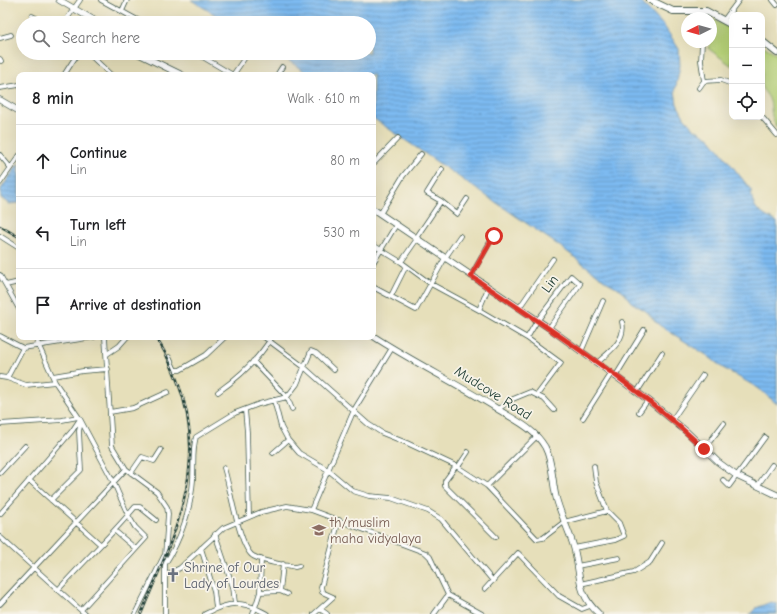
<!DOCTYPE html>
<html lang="en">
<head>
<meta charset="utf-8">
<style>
  body { margin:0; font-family:"Comic Neue",sans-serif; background:#f2f2f2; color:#202124 }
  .controls { position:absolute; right:12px; top:12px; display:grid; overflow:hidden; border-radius:8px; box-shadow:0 4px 16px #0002 }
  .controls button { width:36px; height:36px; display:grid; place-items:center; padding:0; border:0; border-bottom:1px solid #e0e0e0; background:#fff; color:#202124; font:20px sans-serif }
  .compass { position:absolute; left:681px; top:12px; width:36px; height:36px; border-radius:50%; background:#fff; box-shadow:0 4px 16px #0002; rotate:265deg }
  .stop { position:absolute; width:12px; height:12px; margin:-9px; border:3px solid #d93025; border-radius:50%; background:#fff }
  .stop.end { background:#d93025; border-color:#fff; box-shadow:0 1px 4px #0008 }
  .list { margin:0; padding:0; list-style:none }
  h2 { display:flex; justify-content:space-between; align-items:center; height:52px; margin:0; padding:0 16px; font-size:17px }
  h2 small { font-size:13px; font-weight:400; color:#757577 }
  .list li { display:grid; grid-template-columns:26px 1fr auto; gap:12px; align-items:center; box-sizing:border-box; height:72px; padding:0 16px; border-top:1px solid #e0e0e0 }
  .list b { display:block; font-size:15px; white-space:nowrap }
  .list p { margin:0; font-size:13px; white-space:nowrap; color:#757577 }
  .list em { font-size:13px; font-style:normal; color:#757577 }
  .icon { flex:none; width:22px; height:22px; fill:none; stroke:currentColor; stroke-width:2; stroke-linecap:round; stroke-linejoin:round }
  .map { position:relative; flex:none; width:777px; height:614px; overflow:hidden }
  .search { position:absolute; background:#fff; box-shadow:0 4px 16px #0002; left:16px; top:16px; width:360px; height:44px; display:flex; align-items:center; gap:10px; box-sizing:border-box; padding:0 14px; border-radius:22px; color:#757577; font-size:15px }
  .panel { position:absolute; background:#fff; box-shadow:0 4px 16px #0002; left:16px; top:72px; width:360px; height:268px; border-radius:8px }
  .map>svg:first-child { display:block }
</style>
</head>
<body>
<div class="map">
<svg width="777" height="614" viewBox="0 0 777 614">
  <defs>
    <pattern id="water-rules" width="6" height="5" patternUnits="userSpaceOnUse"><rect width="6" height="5" fill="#7dbaf0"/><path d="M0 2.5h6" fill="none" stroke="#6698c3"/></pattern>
  </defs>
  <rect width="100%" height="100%" fill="#f7f3e8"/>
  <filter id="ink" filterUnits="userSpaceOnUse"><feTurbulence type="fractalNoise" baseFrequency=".025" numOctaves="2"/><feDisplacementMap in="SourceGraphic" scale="8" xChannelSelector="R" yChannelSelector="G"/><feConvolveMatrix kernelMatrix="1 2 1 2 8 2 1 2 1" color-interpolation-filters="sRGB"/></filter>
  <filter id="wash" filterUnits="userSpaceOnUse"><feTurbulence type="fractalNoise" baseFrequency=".012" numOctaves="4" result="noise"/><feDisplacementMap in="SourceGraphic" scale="16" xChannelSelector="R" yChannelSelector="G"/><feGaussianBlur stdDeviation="0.9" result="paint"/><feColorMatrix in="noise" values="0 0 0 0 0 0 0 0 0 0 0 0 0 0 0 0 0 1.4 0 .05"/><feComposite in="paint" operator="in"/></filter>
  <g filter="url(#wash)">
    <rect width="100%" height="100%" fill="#e6dfba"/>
    <path fill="#b6d177" stroke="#6a8756" d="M713,19L732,29V66L709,49Z
      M762,45L777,54V128C766,111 777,104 762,89Z"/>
    <path fill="url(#water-rules)" stroke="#4e7c92" d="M191,0H639L664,26L679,49L680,66L675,91L677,104L684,117L693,128L710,138L751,190C752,210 761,214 777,222V404L758,388L723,368L708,356L659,325L646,311L631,302L622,290L607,282L561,247L373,118V75H310L277,53H369V23H229Z
      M19,163V203L9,204L1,198V189Z
      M771,602L777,604V614H750L756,608Z"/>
  </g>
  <g filter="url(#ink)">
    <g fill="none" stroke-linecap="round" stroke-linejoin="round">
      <defs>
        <path id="street" d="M101,0L143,23
          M773,0L777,5
          M122,11L127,0
          M32,16L46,23
          M724,20L739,0
          M64,23L80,0
          M0,38L11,35
          M88,53L111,75
          M196,53L233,75
          M0,59L1,61
          M64,75L78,53
          M233,75L248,53
          M277,75L282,67
          M704,81L721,80L732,84
          M0,88L19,85
          M699,88L704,81L701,61L702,42
          M762,117L777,135
          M0,155L10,167
          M373,164L398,138
          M0,183L19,156
          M441,201L427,193L442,169
          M380,214L403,176L421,154
          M0,236L19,248
          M416,238L441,201L457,214L467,199
          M373,245L401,262L431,284L479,310L488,288
          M401,262L417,239
          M373,263L396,225
          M0,275L19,309
          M471,276L495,233
          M6,285L19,282
          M373,287L416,310L445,258L460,236
          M391,296L406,266
          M519,308L553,259
          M479,310L527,338L561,363L537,395
          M0,336L23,348
          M35,337L55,382L80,419L113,481L128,515L135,527L146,538L81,610
          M105,337L112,446L126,469L157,492L167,507L168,514L165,556V614
          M264,337L304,367L368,424L382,433L407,443L456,466L487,486L537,539L543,538L564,522L607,511L596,482L594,466
          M527,338L537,321L571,276L580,284L549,328
          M581,352L603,301
          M107,354L119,346L127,337
          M169,357L175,370H180L206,355L225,337
          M253,361L287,397L292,409
          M597,363C608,353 627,340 622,322
          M53,376L83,371L108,369
          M0,377L7,378L23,348L94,337
          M615,377L644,330
          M7,378L26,385L55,382
          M218,392C238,378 259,358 272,337
          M637,392L662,353
          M274,400L281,427L288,440L299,453L328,470L353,491L369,496L391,498L428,511L441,519L493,581
          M498,409L513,399L530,392L544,399L554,410
          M245,410L247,432L249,516
          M110,412L133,408L168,392
          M639,412L648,400
          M583,418L611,374
          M672,420L703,375
          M0,424L62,420L78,417
          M704,449L724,423
          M273,453L288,440
          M456,466L445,481V486L496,537
          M458,467L468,452
          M224,468C230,486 239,547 253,556C265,563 283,564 295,567L299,566
          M0,473L25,446
          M131,473L142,457L154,461L161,450
          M29,480L100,544
          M723,480L729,486L765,437
          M758,485L772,465
          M487,486L537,436
          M51,500L81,470L79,431L81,422
          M311,510L354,410L392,348
          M0,514L72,431L80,419
          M115,531L136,549
          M215,534L233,587L235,603
          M0,537L85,614
          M201,548L214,591L216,608
          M574,548L615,540L624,536L619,523L607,511
          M165,564C181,540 191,508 193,480C194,466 192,449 196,437L235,413L259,404L287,397L297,384L311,351L316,353L334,370
          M577,566L619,558
          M166,575L180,568L223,528L261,512L287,506L311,510L426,553L430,557L448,595L482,614
          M580,584L634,572L650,562L662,543
          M485,589L518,553L559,596L582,609L590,606
          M58,590C83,562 111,536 135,507H140L156,520
          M280,591L283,564
          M260,592L280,591L287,594
          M0,604L126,469
          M320,609L327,614
          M135,614L164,556
          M205,614C230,601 242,600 267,614
          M253,614L260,592L261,559
          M314,614L333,597L322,592L321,587L339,520
          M434,614L448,595"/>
        <path id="secondary" d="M59,0L99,23
          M137,53L182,75
          M0,100L19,111
          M373,209L549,328L648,400L687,432L718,462L737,476L777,495
          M373,336C413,362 456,383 496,408C514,420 533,427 545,447C553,462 552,481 556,497C560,514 570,532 574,548C581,575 576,593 599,614"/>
        <path id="primary" d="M650,0L673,11H706L732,25
          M762,41L777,53"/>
      </defs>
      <use href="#street" stroke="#3d5548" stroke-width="5.5"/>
      <use href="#secondary" stroke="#3d5548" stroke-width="7"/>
      <use href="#primary" stroke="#3d5548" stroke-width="8"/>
      <use href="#street" stroke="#fff" stroke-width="4"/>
      <use href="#secondary" stroke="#fff" stroke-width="5.5"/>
      <use href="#primary" stroke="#fff" stroke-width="6"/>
      <defs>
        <path id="rail" d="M0,226L19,237
          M141,614C173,537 211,465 177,380C171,365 165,350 155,337"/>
      </defs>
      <use href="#rail" stroke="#1f3d34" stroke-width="2.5"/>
      <use href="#rail" stroke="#f7f3e8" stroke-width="1" stroke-dasharray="3" stroke-linecap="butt"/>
    </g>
  </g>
  <g fill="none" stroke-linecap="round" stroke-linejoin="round" filter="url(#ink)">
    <path stroke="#d93025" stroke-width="5" d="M494,236L471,276C550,330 634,382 704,449"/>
  </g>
  <defs>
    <symbol id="school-bare" viewBox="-9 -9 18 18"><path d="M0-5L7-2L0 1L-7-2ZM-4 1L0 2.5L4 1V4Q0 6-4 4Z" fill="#8d6e63" stroke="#f7f3e8" stroke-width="2.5" paint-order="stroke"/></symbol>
    <symbol id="church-bare" viewBox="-9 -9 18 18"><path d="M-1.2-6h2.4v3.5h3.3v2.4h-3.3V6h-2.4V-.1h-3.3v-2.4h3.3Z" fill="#6b7280" stroke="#f7f3e8" stroke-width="2.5" paint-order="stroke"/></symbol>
  </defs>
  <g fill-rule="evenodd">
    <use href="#school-bare" x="309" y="520" width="20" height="20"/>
    <use href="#church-bare" x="163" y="565" width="20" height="20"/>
  </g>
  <g text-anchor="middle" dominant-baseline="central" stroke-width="3.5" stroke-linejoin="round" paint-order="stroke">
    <g font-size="14" fill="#1f3d34" stroke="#f7f3e8">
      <text transform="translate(550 284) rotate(-53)">Lin</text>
      <text transform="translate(493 393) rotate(32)">Mudcove Road</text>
    </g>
    <g font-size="14" fill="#785e54" stroke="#f7f3e8" text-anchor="start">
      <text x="330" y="522">th/muslim<tspan x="330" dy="16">maha vidyalaya</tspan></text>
    </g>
    <g font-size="14" fill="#5b616d" stroke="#f7f3e8" text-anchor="start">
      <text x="184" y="567">Shrine of Our<tspan x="184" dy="16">Lady of Lourdes</tspan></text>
    </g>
  </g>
</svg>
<div class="controls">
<button>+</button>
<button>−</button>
<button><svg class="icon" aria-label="locate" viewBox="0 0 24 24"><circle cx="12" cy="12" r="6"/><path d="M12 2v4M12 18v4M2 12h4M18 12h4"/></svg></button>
</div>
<svg class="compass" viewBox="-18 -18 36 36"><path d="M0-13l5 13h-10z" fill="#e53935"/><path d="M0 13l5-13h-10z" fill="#757577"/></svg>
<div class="stop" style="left:494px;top:236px"></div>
<div class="stop end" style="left:704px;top:449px"></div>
<div class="search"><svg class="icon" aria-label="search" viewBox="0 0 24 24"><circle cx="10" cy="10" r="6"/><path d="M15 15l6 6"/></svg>Search here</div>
<section class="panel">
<h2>8 min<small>Walk · 610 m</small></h2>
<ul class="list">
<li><svg class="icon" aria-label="ahead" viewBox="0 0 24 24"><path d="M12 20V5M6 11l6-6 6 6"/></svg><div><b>Continue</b><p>Lin</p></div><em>80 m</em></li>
<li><svg class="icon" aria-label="left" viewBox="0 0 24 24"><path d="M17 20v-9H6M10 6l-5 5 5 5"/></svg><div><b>Turn left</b><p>Lin</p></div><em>530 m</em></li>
<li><svg class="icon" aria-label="arrive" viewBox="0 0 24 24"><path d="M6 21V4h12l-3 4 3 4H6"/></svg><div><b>Arrive at destination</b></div></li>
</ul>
</section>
</div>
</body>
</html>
